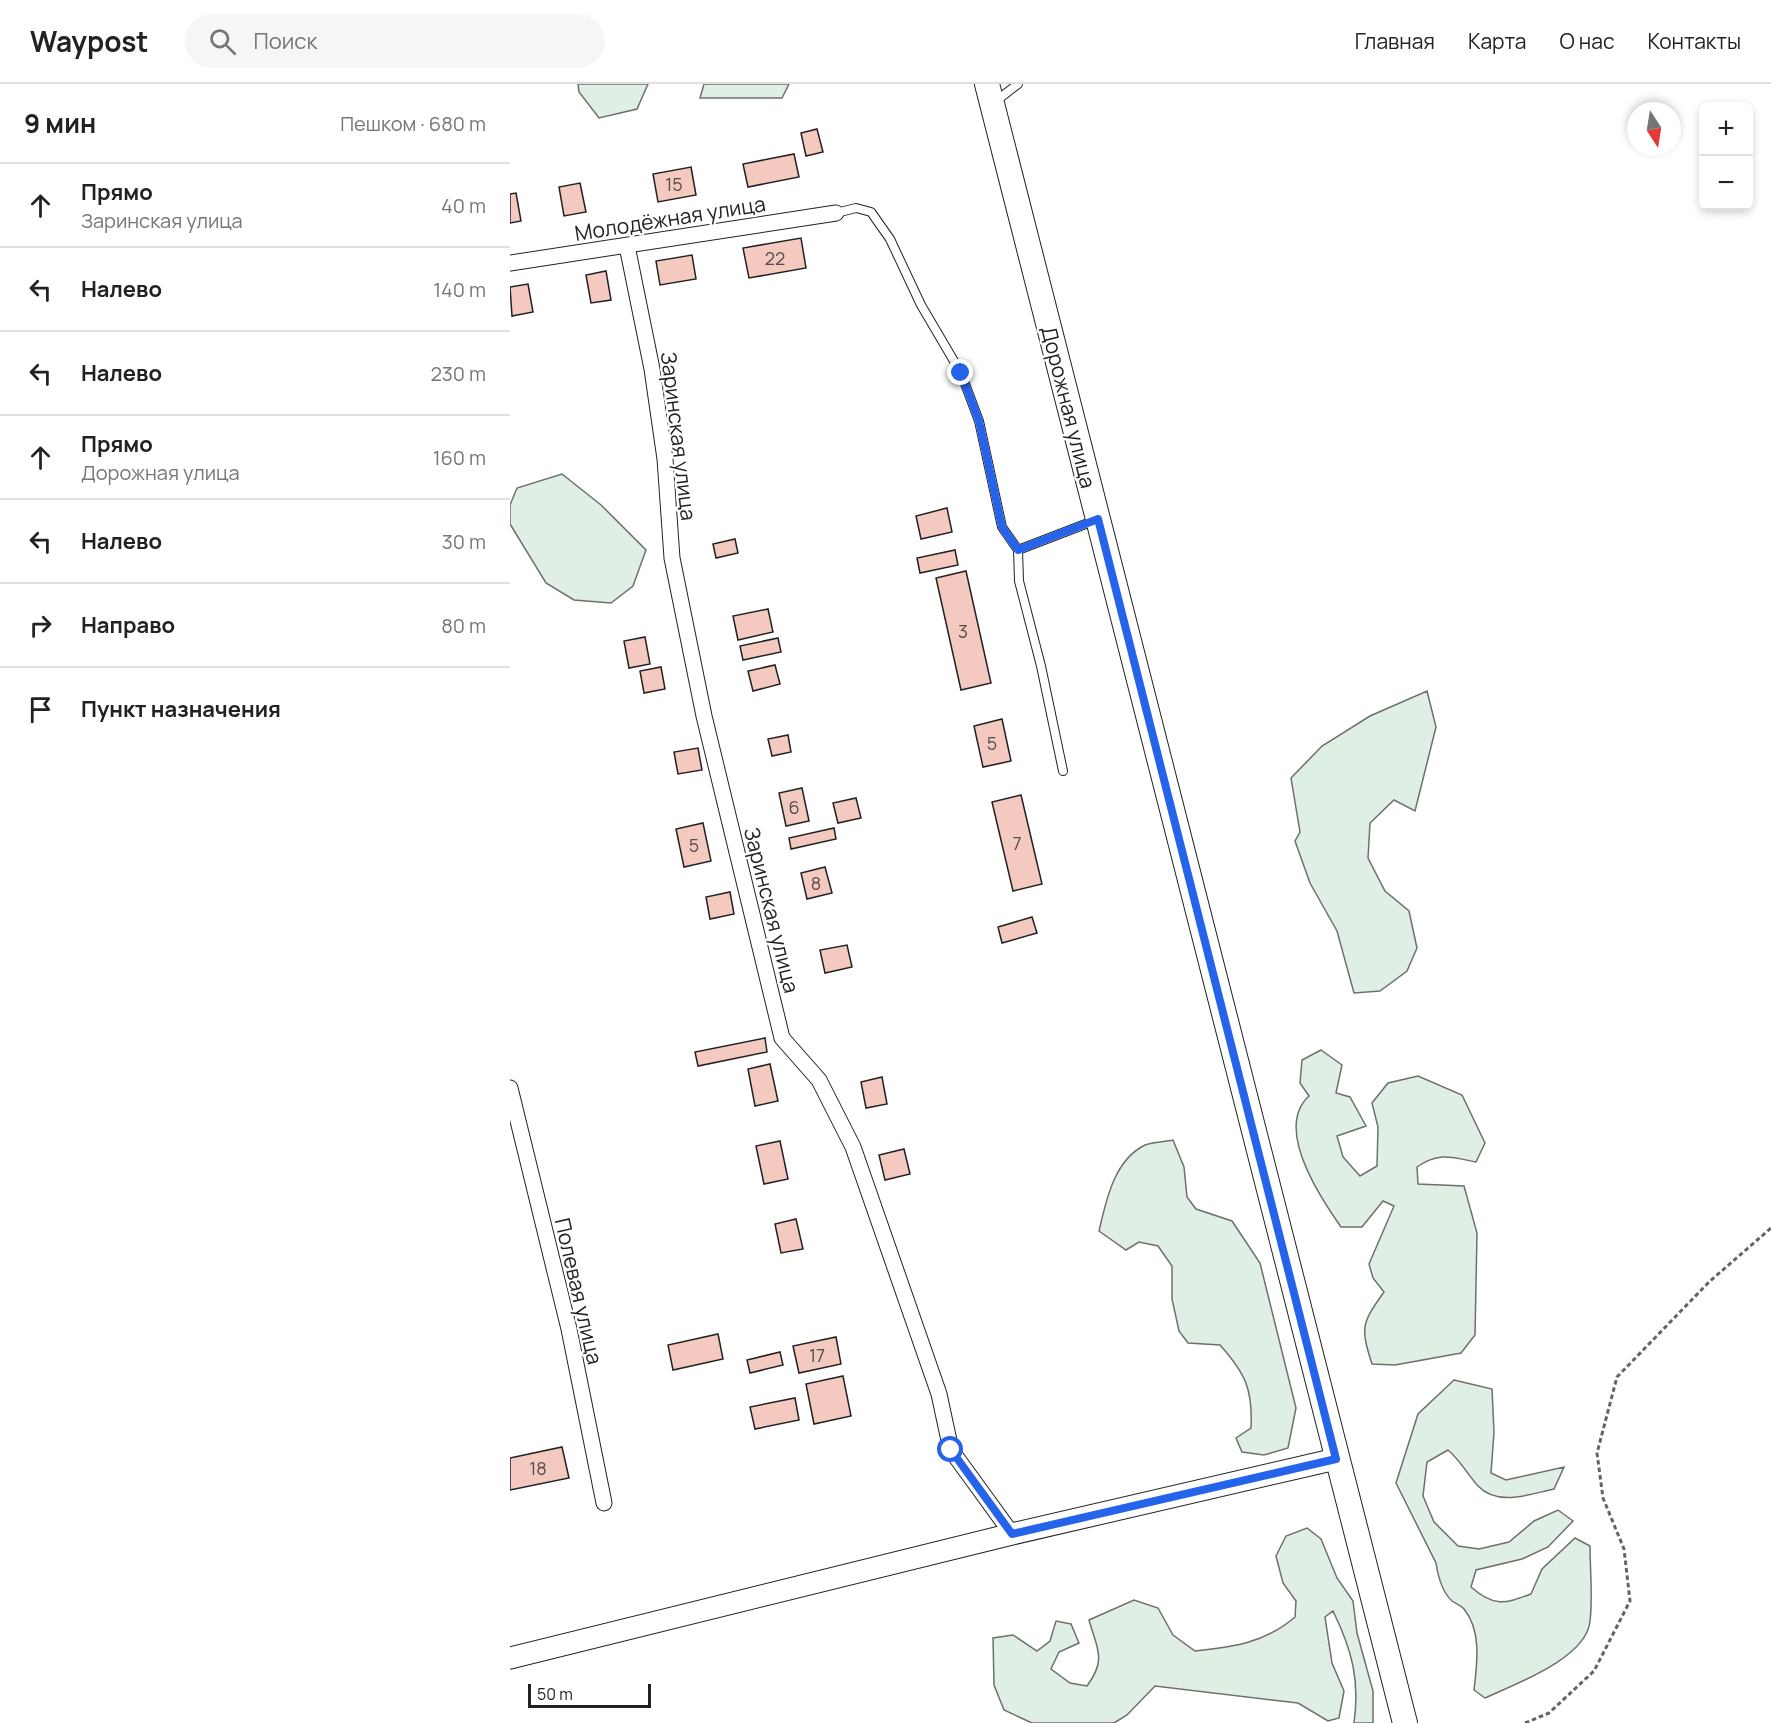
<!DOCTYPE html>
<html lang="ru">
<head>
<meta charset="utf-8">
<style>
  body { margin:0; font-family:Manrope,sans-serif; background:#f6f6f6; color:#222 }
  .controls { position:absolute; right:18px; top:18px; display:grid; overflow:hidden; border-radius:9px; box-shadow:0 3px 9px #0003 }
  .controls button { width:54px; height:54px; display:grid; place-items:center; padding:0; border:0; border-bottom:2px solid #e0e0e0; background:#fff; color:#222; font:30px sans-serif }
  .compass { position:absolute; left:1117px; top:18px; width:54px; height:54px; border-radius:50%; background:#fff; box-shadow:0 3px 9px #0003; rotate:168deg }
  .scale { position:absolute; left:18px; bottom:15px; width:123px; box-sizing:border-box; padding-left:6px; border:3px solid #222; border-top:0; font-size:16px; line-height:21px; white-space:nowrap; color:#222; -webkit-text-stroke:4px #fff; paint-order:stroke }
  .stop { position:absolute; width:18px; height:18px; margin:-14px; border:4px solid #2563eb; border-radius:50%; background:#fff }
  .stop.end { background:#2563eb; border-color:#fff; box-shadow:0 2px 6px #0008 }
  .list { margin:0; padding:0; list-style:none }
  h2 { display:flex; justify-content:space-between; align-items:center; height:78px; margin:0; padding:0 24px; font-size:26px }
  h2 small { font-size:20px; font-weight:400; color:#767676 }
  .list li { display:grid; grid-template-columns:39px 1fr auto; gap:18px; align-items:center; box-sizing:border-box; height:84px; padding:0 24px; border-top:2px solid #e0e0e0 }
  .list b { display:block; font-size:22px; white-space:nowrap }
  .list p { margin:0; font-size:20px; white-space:nowrap; color:#767676 }
  .list em { font-size:20px; font-style:normal; color:#767676 }
  .icon { flex:none; width:33px; height:33px; fill:none; stroke:currentColor; stroke-width:2; stroke-linecap:round; stroke-linejoin:round }
  .map { position:relative; flex:none; width:1261px; height:1639px; overflow:hidden }
  header { display:flex; align-items:center; gap:36px; box-sizing:border-box; height:84px; padding:0 30px; background:#fff; border-bottom:2px solid #e0e0e0 }
  header strong { font-size:28px }
  nav { display:flex; gap:33px; margin-inline-start:auto; font-size:21px }
  .search { width:420px; height:54px; background:#f6f6f6; display:flex; align-items:center; gap:15px; box-sizing:border-box; padding:0 21px; border-radius:33px; color:#767676; font-size:22px }
  main { display:flex }
  aside { flex:1; background:#fff }
  .map>svg:first-child { display:block }
</style>
</head>
<body>
<header>
<strong>Waypost</strong>
<div class="search"><svg class="icon" aria-label="search" viewBox="0 0 24 24"><circle cx="10" cy="10" r="6"/><path d="M15 15l6 6"/></svg>Поиск</div>
<nav><a>Главная</a><a>Карта</a><a>О нас</a><a>Контакты</a></nav>
</header>
<main>
<aside>
<h2>9 мин<small>Пешком · 680 m</small></h2>
<ul class="list">
<li><svg class="icon" aria-label="ahead" viewBox="0 0 24 24"><path d="M12 20V5M6 11l6-6 6 6"/></svg><div><b>Прямо</b><p>Заринская улица</p></div><em>40 m</em></li>
<li><svg class="icon" aria-label="left" viewBox="0 0 24 24"><path d="M17 20v-9H6M10 6l-5 5 5 5"/></svg><div><b>Налево</b></div><em>140 m</em></li>
<li><svg class="icon" aria-label="left" viewBox="0 0 24 24"><path d="M17 20v-9H6M10 6l-5 5 5 5"/></svg><div><b>Налево</b></div><em>230 m</em></li>
<li><svg class="icon" aria-label="ahead" viewBox="0 0 24 24"><path d="M12 20V5M6 11l6-6 6 6"/></svg><div><b>Прямо</b><p>Дорожная улица</p></div><em>160 m</em></li>
<li><svg class="icon" aria-label="left" viewBox="0 0 24 24"><path d="M17 20v-9H6M10 6l-5 5 5 5"/></svg><div><b>Налево</b></div><em>30 m</em></li>
<li><svg class="icon" aria-label="right" viewBox="0 0 24 24"><path d="M7 20v-9h11M14 6l5 5-5 5"/></svg><div><b>Направо</b></div><em>80 m</em></li>
<li><svg class="icon" aria-label="arrive" viewBox="0 0 24 24"><path d="M6 21V4h12l-3 4 3 4H6"/></svg><div><b>Пункт назначения</b></div></li>
</ul>
</aside>
<div class="map">
<svg width="1261" height="1639" viewBox="0 0 1261 1639">
  <rect width="100%" height="100%" fill="#fff"/>
  <path fill="#e0efe3" stroke="#6f6f6f" stroke-width="1.5" d="M68,0H138L127,25L89,34L69,8Z
    M194,0H279L272,14H190Z
    M52,390L91,421L136,466L123,502L101,519L64,516L36,499L0,440V421L7,404Z
    M917,607L926,643L905,727L884,716L860,739L858,774L875,807L899,827L907,864L897,887L870,907L844,909L827,847L800,799L785,757L790,748L781,694L812,662L860,632Z
    M811,966L832,981L826,1009L840,1013L856,1042L827,1052L833,1073L850,1092L867,1082L868,1043L862,1019L878,999L908,992L952,1011L975,1059L966,1078C941,1073 929,1068 907,1083L908,1100L954,1102L967,1149L965,1251L951,1269L885,1281L862,1280C850,1243 852,1239 874,1208L863,1194L859,1180L884,1122L873,1117L852,1143H831C809,1112 764,1044 799,1012L790,999L792,976Z
    M663,1056L674,1083L677,1113L686,1125L722,1137L750,1179L786,1324L778,1364L754,1371L732,1368L726,1354L741,1344C743,1305 735,1289 710,1261L678,1259L669,1247L662,1215V1182L648,1162L629,1158L616,1166L589,1147C596,1117 604,1076 635,1061C643,1058 654,1058 663,1056Z
    M944,1296L982,1305L984,1348L981,1389L996,1396L1054,1383L1044,1405C1020,1410 988,1423 968,1402C957,1390 951,1377 938,1366L917,1378L913,1412L924,1438L948,1462L969,1465L999,1458L1024,1437L1048,1426L1063,1437L1038,1463L1012,1475L966,1486L961,1503C984,1523 994,1520 1021,1510L1032,1485L1065,1454L1080,1462C1080,1486 1083,1513 1080,1537C1077,1574 1005,1600 975,1614L964,1606C967,1580 972,1547 954,1525C951,1521 946,1520 942,1517C932,1508 928,1492 926,1479L886,1399L908,1330Z
    M797,1444L811,1455L827,1494L843,1517L847,1549L863,1607V1639H844C850,1596 842,1566 823,1527L815,1533L822,1579L834,1607L829,1634L818,1637L788,1619L645,1602L617,1631L604,1639H522L494,1626L484,1601L483,1554L503,1551L527,1567L540,1557L546,1537L561,1540L569,1559L549,1568L541,1585L560,1599L577,1602C597,1575 587,1565 579,1536L624,1516L648,1524L663,1551L685,1567C723,1563 755,1559 785,1533L786,1517L773,1499L766,1472L776,1452Z"/>
  <path fill="#f3c9c0" stroke="#222" stroke-width="1.5" d="M307,45L313,68L296,72L291,49Z
    M284,70L289,93L238,103L233,80Z
    M181,83L186,111L148,118L143,90Z
    M70,99L76,128L54,132L49,103Z
    M6,109L11,137L0,139V110Z
    M291,154L296,184L239,194L233,164Z
    M182,171L186,195L150,201L146,177Z
    M96,187L101,216L81,219L76,191Z
    M18,200L23,228L2,232L0,203Z
    M437,424L442,448L411,455L406,432Z
    M225,455L228,469L206,474L203,460Z
    M445,466L448,481L410,489L407,474Z
    M456,487L481,599L451,606L426,494Z
    M258,525L263,548L228,556L223,532Z
    M135,553L140,580L119,584L114,557Z
    M268,554L271,568L233,576L230,562Z
    M265,581L270,600L243,607L238,587Z
    M151,583L155,605L134,609L130,587Z
    M492,635L501,677L473,683L464,642Z
    M278,651L281,668L262,672L258,655Z
    M188,664L192,686L168,690L164,668Z
    M292,704L299,737L276,742L269,709Z
    M511,711L532,800L503,807L482,718Z
    M346,714L351,734L328,739L323,719Z
    M193,739L201,777L174,783L166,745Z
    M324,744L326,755L281,765L279,754Z
    M315,783L322,809L297,815L291,789Z
    M220,808L224,830L200,835L196,813Z
    M522,833L527,849L492,859L488,843Z
    M337,861L342,883L315,889L310,866Z
    M255,954L257,968L188,982L185,968Z
    M260,980L268,1017L245,1022L238,985Z
    M372,993L377,1020L356,1024L351,998Z
    M270,1057L278,1095L254,1100L246,1062Z
    M394,1065L400,1090L375,1096L369,1071Z
    M286,1135L293,1165L271,1169L265,1140Z
    M208,1250L213,1275L163,1286L158,1261Z
    M326,1253L331,1280L289,1289L283,1262Z
    M270,1268L273,1281L240,1289L237,1276Z
    M333,1292L341,1332L304,1340L296,1300Z
    M285,1314L289,1336L245,1345L240,1323Z
    M52,1363L59,1394L0,1406V1374Z"/>
  <g fill="none" stroke-linecap="round" stroke-linejoin="round">
    <defs>
      <path id="lane" d="M486,17L508,0
        M326,129L346,124L361,128L380,155L411,221L451,289L469,337L492,443L508,466L509,497L531,582L553,687
        M508,466L586,436"/>
      <path id="street" d="M117,162L142,285L155,375L162,474L194,632L272,954L309,996L343,1063L429,1310L441,1366L502,1450
        M0,179L326,129
        M0,1004L59,1245L94,1419"/>
      <path id="secondary" d="M0,1574L502,1450L826,1375"/>
      <path id="primary" d="M477,0L895,1639"/>
    </defs>
    <use href="#lane" stroke="#222" stroke-width="10"/>
    <use href="#street" stroke="#222" stroke-width="17"/>
    <use href="#secondary" stroke="#222" stroke-width="23"/>
    <use href="#primary" stroke="#222" stroke-width="26"/>
    <path stroke="#646464" stroke-width="3" stroke-dasharray="4.5 3" stroke-linecap="butt" d="M1015,1639L1039,1629L1084,1587L1120,1517L1114,1465L1093,1414L1087,1369L1107,1293L1199,1198L1261,1144"/>
    <use href="#lane" stroke="#fff" stroke-width="8"/>
    <use href="#street" stroke="#fff" stroke-width="15"/>
    <use href="#secondary" stroke="#fff" stroke-width="21"/>
    <use href="#primary" stroke="#fff" stroke-width="24"/>
  </g>
  <g fill="none" stroke-linecap="round" stroke-linejoin="round">
    <path stroke="#2563eb" stroke-width="8" d="M441,1366L502,1450L826,1375L588,435L508,466L492,443L469,337L451,289"/>
  </g>
  <g text-anchor="middle" dominant-baseline="central" stroke-width="4.5" stroke-linejoin="round" paint-order="stroke">
    <g font-size="18" fill="#564c4a">
      <text x="164" y="100">15</text>
      <text x="265" y="174">22</text>
      <text x="453" y="547">3</text>
      <text x="482" y="659">5</text>
      <text x="284" y="723">6</text>
      <text x="507" y="759">7</text>
      <text x="184" y="761">5</text>
      <text x="306" y="799">8</text>
      <text x="307" y="1271">17</text>
      <text x="28" y="1384">18</text>
    </g>
    <g font-size="21" fill="#222" stroke="#fff">
      <text transform="translate(160 134) rotate(-9)">Молодёжная улица</text>
      <text transform="translate(559 323) rotate(76)">Дорожная улица</text>
      <text transform="translate(169 352) rotate(83)">Заринская улица</text>
      <text transform="translate(262 826) rotate(76)">Заринская улица</text>
      <text transform="translate(69 1207) rotate(77)">Полевая улица</text>
    </g>
  </g>
</svg>
<div class="controls">
<button>+</button>
<button>−</button>
</div>
<svg class="compass" viewBox="-18 -18 36 36"><path d="M0-13l5 13h-10z" fill="#e53935"/><path d="M0 13l5-13h-10z" fill="#767676"/></svg>
<div class="scale">50 m</div>
<div class="stop" style="left:441px;top:1366px"></div>
<div class="stop end" style="left:451px;top:289px"></div>
</div>
</main>
</body>
</html>
